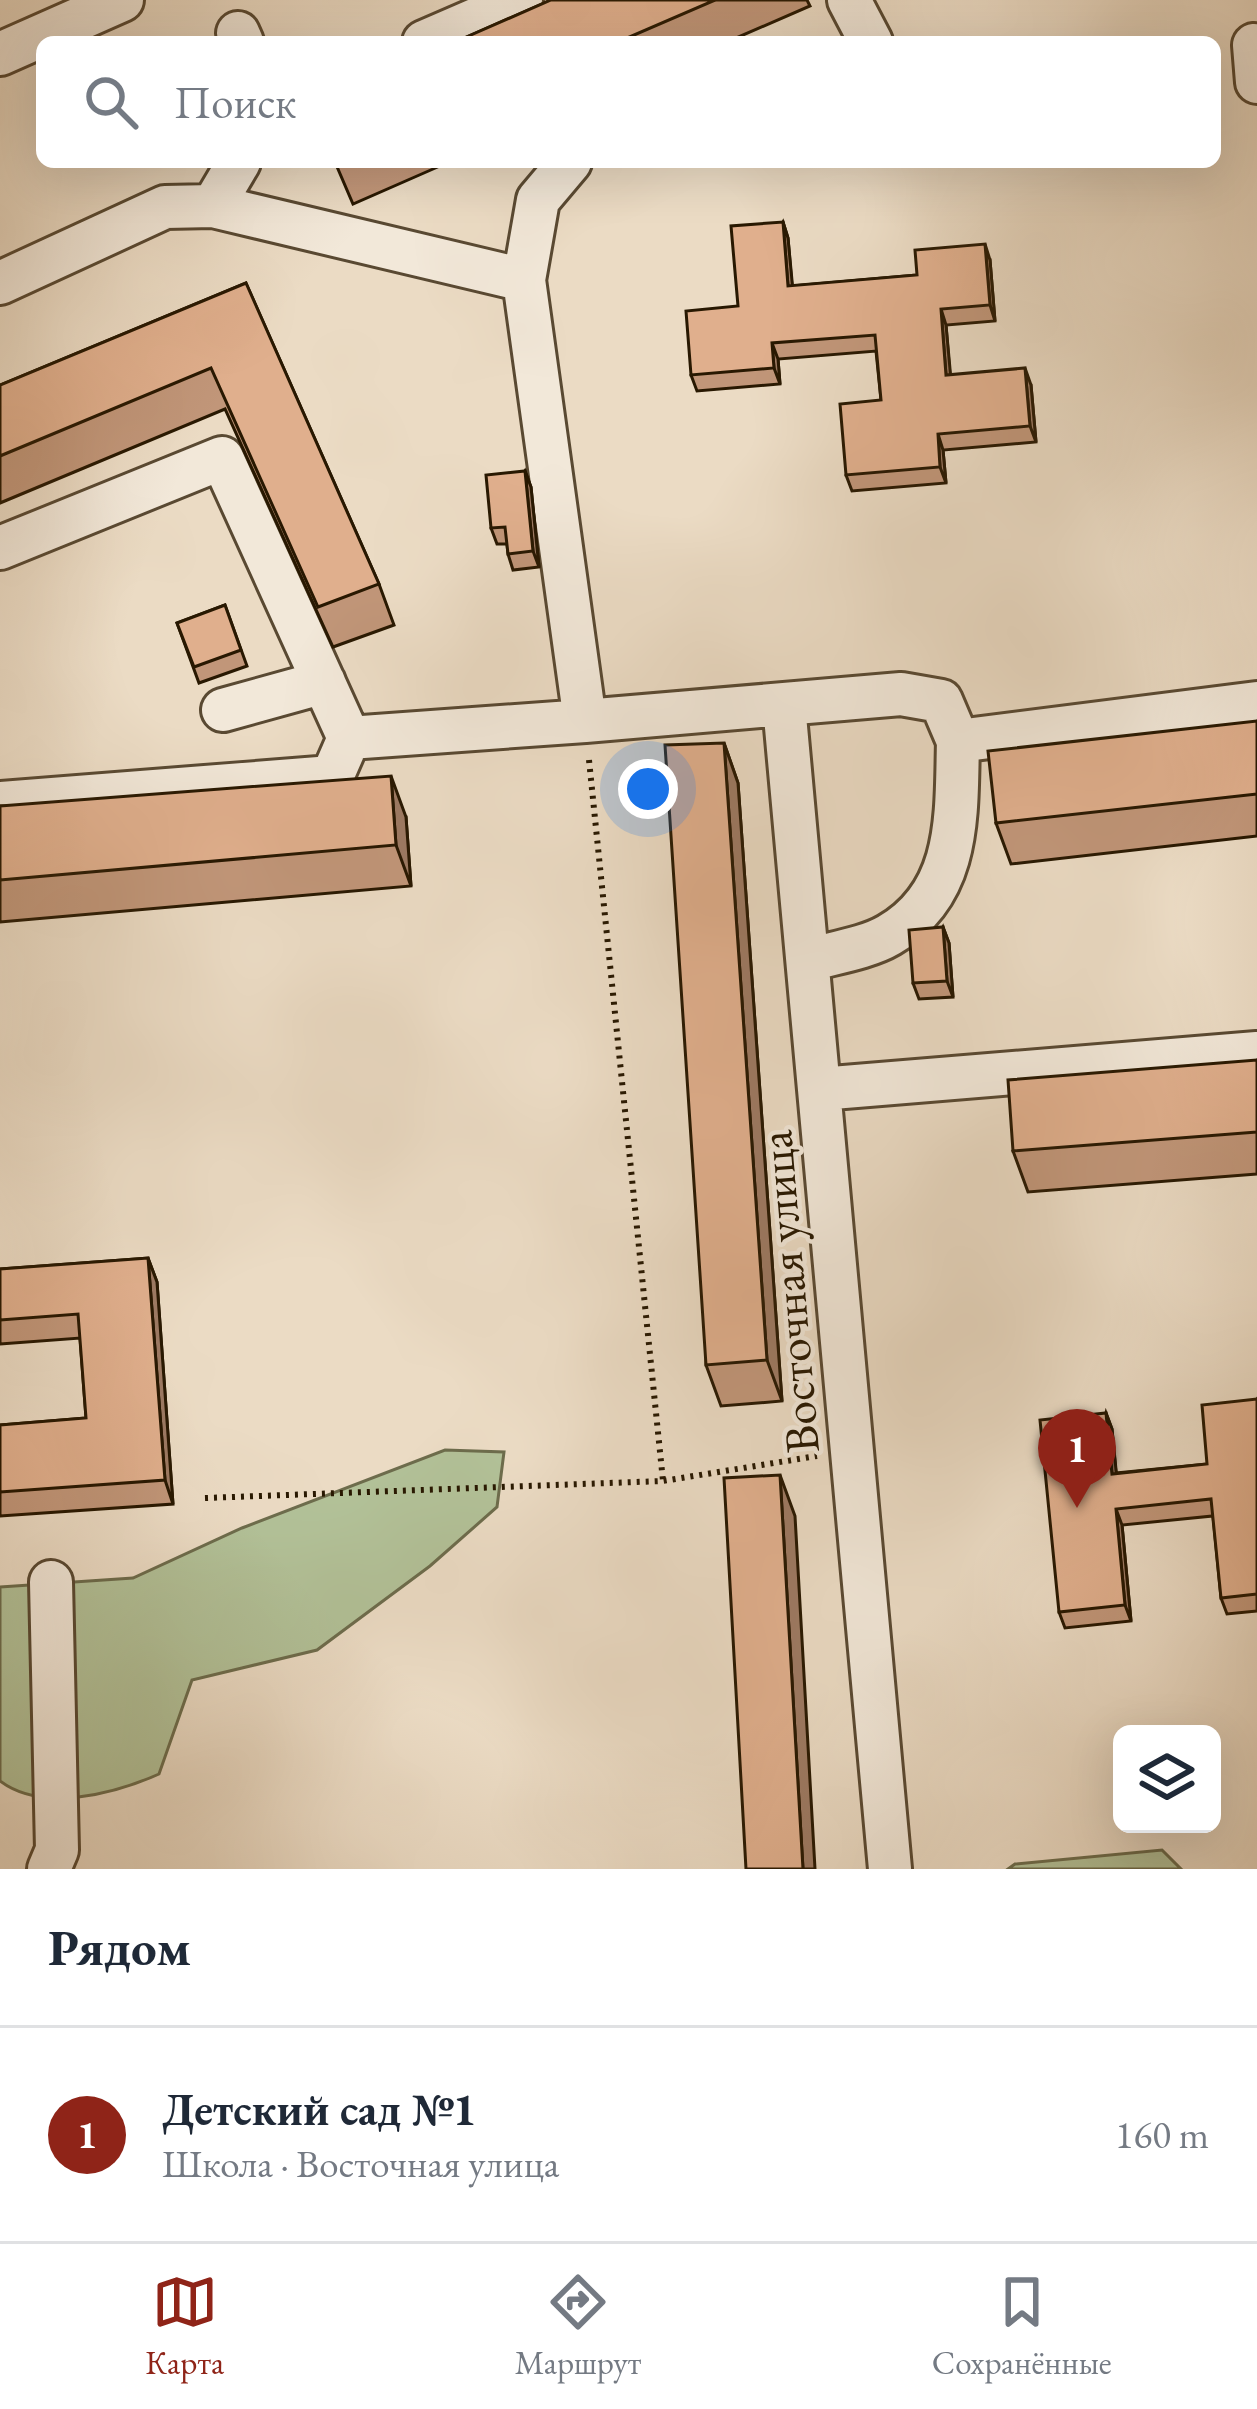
<!DOCTYPE html>
<html lang="ru">
<head>
<meta charset="utf-8">
<style>
  body { margin:0; font-family:"EB Garamond",serif; background:#f6f6f7; color:#1f2937 }
  .controls { position:absolute; right:36px; bottom:36px; display:grid; overflow:hidden; border-radius:18px; box-shadow:0 12px 48px #0002 }
  .controls button { width:108px; height:108px; display:grid; place-items:center; padding:0; border:0; border-bottom:3px solid #e0e1e3; background:#fff; color:#1f2937; font:60px sans-serif }
  .you { position:absolute; left:648px; top:789px; width:42px; height:42px; margin:-30px; border:9px solid #fff; border-radius:50%; background:#1a73e8; box-shadow:0 0 0 18px #1a73e833 }
  .badge { display:grid; place-items:center; width:78px; height:78px; border-radius:50%; background:#8f2418; color:#fff; font-size:39px; font-weight:700 }
  .pin { position:absolute; translate:-50% -99px; filter:drop-shadow(0 3px 6px #0008) }
  .pin::after { content:''; position:absolute; top:63px; width:42px; height:36px; background:inherit; clip-path:polygon(0 0,100% 0,50% 100%) }
  .list { margin:0; padding:0; list-style:none }
  h2 { display:flex; justify-content:space-between; align-items:center; height:156px; margin:0; padding:0 48px; font-size:51px }
  h2 small { font-size:39px; font-weight:400; color:#747a83 }
  .list li { display:grid; grid-template-columns:78px 1fr auto; gap:36px; align-items:center; box-sizing:border-box; height:216px; padding:0 48px; border-top:3px solid #e0e1e3 }
  .list b { display:block; font-size:45px; white-space:nowrap }
  .list p { margin:0; font-size:39px; white-space:nowrap; color:#747a83 }
  .list em { font-size:39px; font-style:normal; color:#747a83 }
  .icon { flex:none; width:66px; height:66px; fill:none; stroke:currentColor; stroke-width:2; stroke-linecap:round; stroke-linejoin:round }
  .map { position:relative; flex:none; width:1257px; height:1869px; overflow:hidden }
  .search { position:absolute; background:#fff; box-shadow:0 12px 48px #0002; left:36px; right:36px; top:36px; height:132px; display:flex; align-items:center; gap:30px; box-sizing:border-box; padding:0 42px; border-radius:18px; color:#747a83; font-size:45px }
  .sheet { height:372px; background:#fff }
  nav { display:flex; justify-content:space-around; align-items:center; box-sizing:border-box; height:168px; border-top:3px solid #e0e1e3; background:#fff; font-size:33px; color:#747a83 }
  nav a { display:grid; justify-items:center; gap:6px }
  nav .on { color:#8f2418 }
  .map>svg:first-child { display:block }
</style>
</head>
<body>
<div class="map">
<svg width="1257" height="1869" viewBox="0 0 1257 1869">
  <rect width="100%" height="100%" fill="#ebdbc4"/>
  <filter id="stains"><feTurbulence type="fractalNoise" baseFrequency=".00167" numOctaves="4"/><feColorMatrix values="0 0 0 0 .2 0 0 0 0 .09 0 0 0 0 .02 0 0 0 .5 -.17"/></filter>
  <radialGradient id="worn" r=".72"><stop offset=".6" stop-color="#630" stop-opacity="0"/><stop offset="1" stop-color="#630" stop-opacity=".3"/></radialGradient>
  <path fill="#b2c198" stroke="#6d6c4c" stroke-width="3" d="M445,1450L504,1452L497,1507L430,1566L317,1650L192,1680L159,1774C114,1794 42,1813 0,1781V1587L133,1578L242,1528Z
    M1162,1850L1181,1869H1008L1015,1864Z"/>
  <g fill="none" stroke-linecap="round" stroke-linejoin="round">
    <defs>
      <path id="minor" d="M849,0L871,42
        M238,33L242,42
        M424,42L521,0
        M1254,45L1257,82
        M0,54L122,0
        M213,206L239,162
        M524,280L538,200L570,162
        M0,283L165,207L213,206L524,280L585,721L901,694L941,701L958,741L1257,703
        M0,548L222,458L349,738
        M784,705L890,1869
        M223,710L324,682
        M0,803L332,777L349,738L585,721
        M808,960C833,953 867,948 889,935C962,893 956,813 958,741
        M820,1089L1257,1053
        M49,1869L57,1850L51,1582"/>
    </defs>
    <use href="#minor" stroke="#594932" stroke-width="48"/>
    <path stroke="#281801" stroke-width="6" stroke-dasharray="3 6" stroke-linecap="butt" d="M589,760L663,1481
      M205,1498L663,1481L817,1456"/>
    <use href="#minor" stroke="#f2e8d9" stroke-width="42"/>
  </g>
  <path fill="#c19679" stroke="#281801" stroke-width="3" d="M551,0H807L810,6L727,42H455Z
    M335,162H449L353,204Z
    M783,222L788,238L792,286L917,275L990,260L995,321L946,325L950,375L1031,385L1036,442L943,450L946,483L852,491L846,475L881,400L876,351L778,359L780,384L697,391L691,375L738,306Z
    M246,283L379,584L394,625L333,647L225,409L0,503V385Z
    M525,471L531,487L539,567L513,570L508,554L507,544H497L491,528Z
    M225,605L247,666L199,683L177,623Z
    M1257,721V836L1011,864L996,823Z
    M724,743L738,783L782,1401L721,1406L706,1365Z
    M0,806L406,817L411,886L0,922Z
    M943,927L949,943L953,997L919,999L913,983Z
    M1257,1060V1174L1028,1192L1013,1151Z
    M148,1258L157,1282L173,1504L0,1516V1425L86,1418L80,1338L0,1344V1269Z
    M1257,1399V1611L1227,1614L1221,1598L1213,1516L1122,1525L1131,1621L1065,1628L1059,1612L1106,1413L1112,1429L1116,1473L1207,1464Z"/>
  <path fill="#9d7a63" stroke="#281801" stroke-width="3" d="M783,222L788,238L794,302L788,286Z
    M985,244L990,260L995,321L990,305Z
    M941,309L946,325L952,391L946,375Z
    M772,343L778,359L780,384L774,368Z
    M1025,368L1031,385L1036,442L1030,426Z
    M938,434L943,450L946,483L940,467Z
    M525,471L531,487L539,567L533,551Z
    M724,743L738,783L782,1401L767,1360Z
    M391,776L406,817L411,886L396,845Z
    M943,927L949,943L953,997L947,981Z
    M148,1258L157,1282L173,1504L165,1480Z
    M1106,1413L1112,1429L1118,1490L1112,1474Z
    M780,1475L795,1516L815,1869H803Z
    M1116,1509L1122,1525L1131,1621L1125,1605Z"/>
  <path fill="#e0af8d" stroke="#281801" stroke-width="3" d="M551,0H715L618,42H455Z
    M783,222L788,286L917,275L915,250L985,244L990,305L941,309L946,375L1025,368L1030,426L938,434L940,467L846,475L840,404L881,400L875,335L772,343L774,368L691,375L686,311L738,306L731,226Z
    M246,283L379,584L318,607L211,368L0,456V385Z
    M525,471L533,551L508,554L505,527L491,528L486,475Z
    M225,605L241,650L194,667L177,623Z
    M1257,721V794L996,823L988,751Z
    M724,743L767,1360L706,1365L665,745Z
    M391,776L396,845L0,880V806Z
    M943,927L947,981L913,983L909,930Z
    M1257,1060V1132L1013,1151L1008,1080Z
    M148,1258L165,1480L0,1492V1425L86,1418L78,1314L0,1320V1269Z
    M1257,1399V1594L1221,1598L1211,1499L1116,1509L1125,1605L1059,1612L1040,1420L1106,1413L1112,1474L1207,1464L1202,1405Z
    M780,1475L803,1869H746L724,1478Z"/>
  <g text-anchor="middle" dominant-baseline="central" stroke-width="9" stroke-linejoin="round" paint-order="stroke">
    <g font-size="48" fill="#281801" stroke="#f2e8d9">
      <text transform="translate(788 1292) rotate(-95)">Восточная улица</text>
    </g>
  </g>
  <rect width="100%" height="100%" filter="url(#stains)"/>
  <rect width="100%" height="100%" fill="url(#worn)"/>
</svg>
<div class="controls">
<button><svg class="icon" aria-label="layers" viewBox="0 0 24 24"><path d="M12 4l9 5-9 5-9-5zM3 14l9 5 9-5"/></svg></button>
</div>
<div class="you"></div>
<div class="pin badge" style="left:1077px;top:1508px">1</div>
<div class="search"><svg class="icon" aria-label="search" viewBox="0 0 24 24"><circle cx="10" cy="10" r="6"/><path d="M15 15l6 6"/></svg>Поиск</div>
</div>
<section class="sheet">
<h2>Рядом<small></small></h2>
<ul class="list">
<li><span class="badge">1</span><div><b>Детский сад №1</b><p>Школа · Восточная улица</p></div><em>160 m</em></li>
</ul>
</section>
<nav>
<a class="on"><svg class="icon" aria-label="map" viewBox="0 0 24 24"><path d="M3 6l6-2 6 2 6-2v14l-6 2-6-2-6 2zM9 4v14M15 6v14"/></svg>Карта</a>
<a><svg class="icon" aria-label="directions" viewBox="0 0 24 24"><path d="M12 3l9 9-9 9-9-9zM9 14v-3h6M13 9l2 2-2 2"/></svg>Маршрут</a>
<a><svg class="icon" aria-label="saved" viewBox="0 0 24 24"><path d="M7 4h10v16l-5-4-5 4z"/></svg>Сохранённые</a>
</nav>
</body>
</html>
